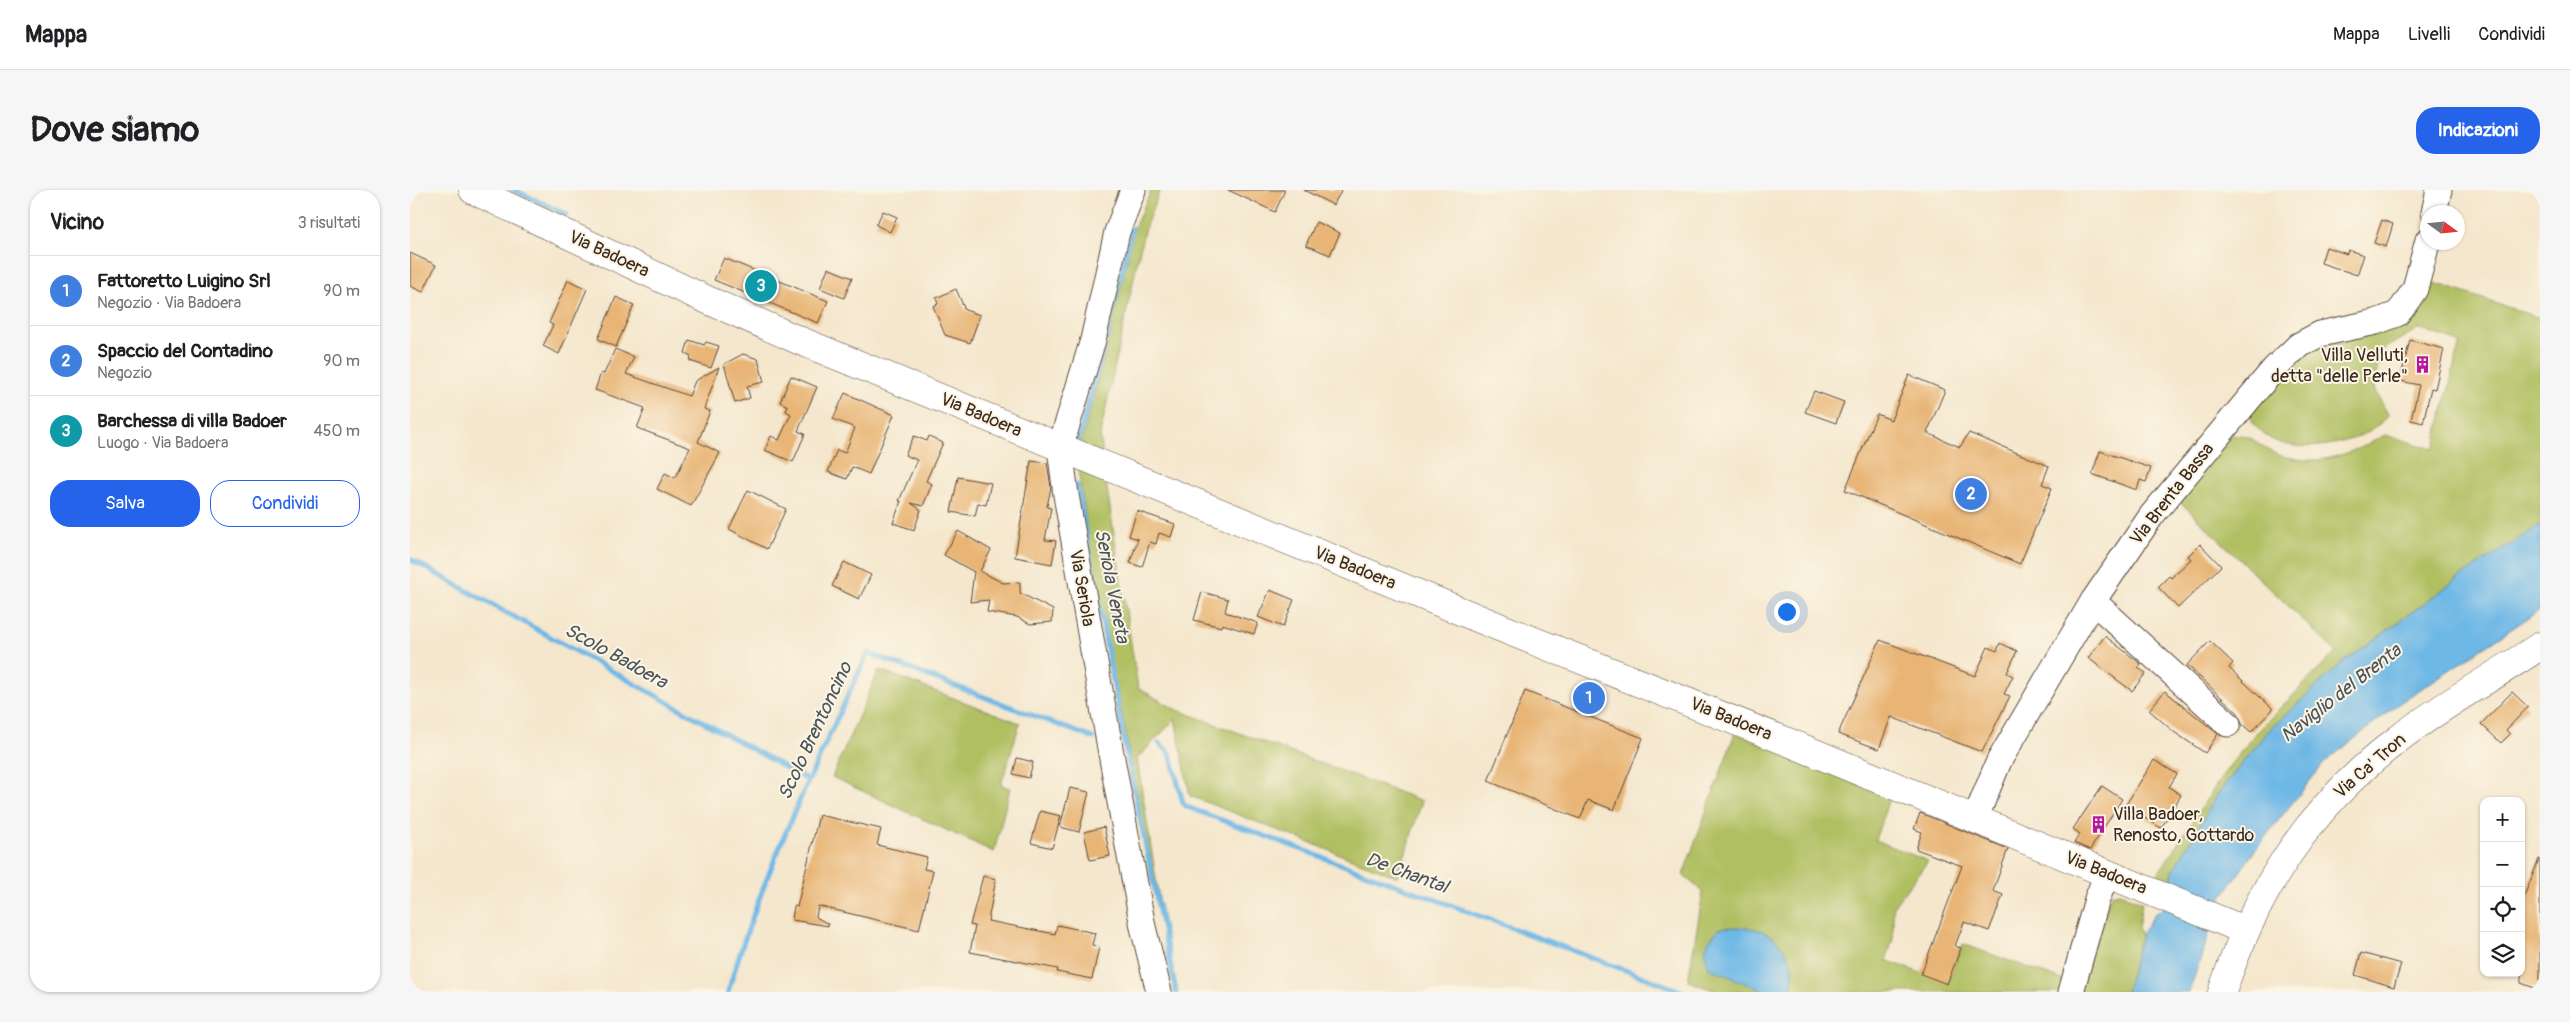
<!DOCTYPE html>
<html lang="it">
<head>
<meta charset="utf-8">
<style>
  body { margin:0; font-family:Pangolin,sans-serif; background:#f6f6f6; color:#202124 }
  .controls { position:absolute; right:15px; bottom:15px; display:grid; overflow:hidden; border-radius:10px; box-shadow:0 1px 4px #0004 }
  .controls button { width:45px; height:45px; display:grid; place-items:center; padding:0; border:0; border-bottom:1px solid #e0e0e0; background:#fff; color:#202124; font:25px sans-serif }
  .compass { position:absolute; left:2010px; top:15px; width:45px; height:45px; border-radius:50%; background:#fff; box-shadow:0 1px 4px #0004; rotate:105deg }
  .you { position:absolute; left:1376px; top:421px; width:18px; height:18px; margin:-12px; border:4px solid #fff; border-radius:50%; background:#1a73e8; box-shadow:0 0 0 8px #1a73e833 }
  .badge { display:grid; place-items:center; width:32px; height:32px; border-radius:50%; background:#2563eb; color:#fff; font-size:16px; font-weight:700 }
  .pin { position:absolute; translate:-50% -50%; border:2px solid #fff; box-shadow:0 1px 5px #0006 }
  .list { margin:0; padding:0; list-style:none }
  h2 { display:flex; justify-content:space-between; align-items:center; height:65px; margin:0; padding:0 20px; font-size:21px }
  h2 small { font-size:16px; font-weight:400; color:#757577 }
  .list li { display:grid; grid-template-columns:32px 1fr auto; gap:15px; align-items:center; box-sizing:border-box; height:70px; padding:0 20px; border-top:1px solid #e0e0e0 }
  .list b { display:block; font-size:19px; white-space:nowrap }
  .list p { margin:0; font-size:16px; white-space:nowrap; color:#757577 }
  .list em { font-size:16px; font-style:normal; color:#757577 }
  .actions { display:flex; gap:10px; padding:15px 20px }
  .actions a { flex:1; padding:11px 0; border:1px solid #2563eb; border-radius:20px; text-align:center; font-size:18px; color:#2563eb }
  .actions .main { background:#2563eb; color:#fff }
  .icon { flex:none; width:28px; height:28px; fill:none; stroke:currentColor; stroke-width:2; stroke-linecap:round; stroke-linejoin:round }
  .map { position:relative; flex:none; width:2130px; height:802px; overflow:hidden; border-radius:20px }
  header { display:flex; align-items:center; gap:30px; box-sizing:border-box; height:70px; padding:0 25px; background:#fff; border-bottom:1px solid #e0e0e0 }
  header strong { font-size:24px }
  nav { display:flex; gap:28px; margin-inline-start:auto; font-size:18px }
  .intro { display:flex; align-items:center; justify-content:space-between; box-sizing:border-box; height:120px; padding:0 30px }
  h1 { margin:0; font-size:35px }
  .button { padding:12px 22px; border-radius:20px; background:#2563eb; color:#fff; font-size:18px; font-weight:700 }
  main { display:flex; gap:30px; padding:0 30px }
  aside { flex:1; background:#fff; border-radius:20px; box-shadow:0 1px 4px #0004 }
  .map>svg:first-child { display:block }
</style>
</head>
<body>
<header>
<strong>Mappa</strong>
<nav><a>Mappa</a><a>Livelli</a><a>Condividi</a></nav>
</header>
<div class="intro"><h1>Dove siamo</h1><a class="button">Indicazioni</a></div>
<main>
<aside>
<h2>Vicino<small>3 risultati</small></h2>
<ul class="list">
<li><span class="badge" style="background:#3f7fe0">1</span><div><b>Fattoretto Luigino Srl</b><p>Negozio · Via Badoera</p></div><em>90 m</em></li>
<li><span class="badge" style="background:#3f7fe0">2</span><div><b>Spaccio del Contadino</b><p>Negozio</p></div><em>90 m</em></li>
<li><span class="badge" style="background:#0f9aa8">3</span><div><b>Barchessa di villa Badoer</b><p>Luogo · Via Badoera</p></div><em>450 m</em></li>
</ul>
<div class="actions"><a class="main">Salva</a><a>Condividi</a></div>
</aside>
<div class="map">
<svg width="2130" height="802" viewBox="0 0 2130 802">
  <rect width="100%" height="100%" fill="#fcf5e5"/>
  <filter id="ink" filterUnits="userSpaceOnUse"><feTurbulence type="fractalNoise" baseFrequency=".02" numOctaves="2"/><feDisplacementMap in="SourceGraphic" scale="10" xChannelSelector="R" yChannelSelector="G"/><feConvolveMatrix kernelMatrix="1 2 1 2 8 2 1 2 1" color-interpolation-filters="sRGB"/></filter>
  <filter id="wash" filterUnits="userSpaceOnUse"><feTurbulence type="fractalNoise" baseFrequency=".0096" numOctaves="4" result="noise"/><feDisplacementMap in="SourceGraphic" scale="20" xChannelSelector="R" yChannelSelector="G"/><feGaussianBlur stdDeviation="1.12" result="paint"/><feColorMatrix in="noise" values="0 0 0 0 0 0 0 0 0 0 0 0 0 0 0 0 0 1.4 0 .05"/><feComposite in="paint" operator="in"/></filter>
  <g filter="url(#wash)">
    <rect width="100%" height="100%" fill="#f4e7cd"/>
    <path fill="#b0bf62" stroke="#767440" d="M750,0L734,41L690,245L693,267L670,257L703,133L724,38L741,1Z
      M2016,90L2130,128V335L2053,385L1931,474L1857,542L1809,602L1765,677L1762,685V696L1745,688L1817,579L1850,538L1926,462L1770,312L1818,247C1836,240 1845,252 1860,261C1866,265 1875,267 1882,268C1915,276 1947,260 1975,245L2024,259L2050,152L2008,139L1970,161L1964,199L1979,226C1971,232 1963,240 1954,244C1920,260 1854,268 1839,223L1889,166L1924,150Z
      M667,273L695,286L728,498L765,519L1012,611L988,687L780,606L765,529L727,569L751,721L768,802H766L730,632L715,538L693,439Z
      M469,480L610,533L591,595L600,598L584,662L422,587Z
      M1325,543L1481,603L1465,650L1518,671L1483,717V749L1476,770L1537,793L1553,754L1655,791L1653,802H1309L1278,791L1293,702L1273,685Z
      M1709,703L1732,712L1728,738L1731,745L1716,802H1668L1701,705Z"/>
    <path fill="#6eb8e6" stroke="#547182" d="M2130,335V420L1991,512L1915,572L1848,656L1812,707L1779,802H1716L1731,745L1744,724L1752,720L1762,696V685L1765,677L1809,602L1857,542L1931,474L2053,385Z
      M1325,737C1335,738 1348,738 1356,743C1375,753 1391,782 1379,800L1356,802L1299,778C1292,758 1296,752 1310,738Z"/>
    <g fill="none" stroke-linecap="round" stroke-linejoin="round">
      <path stroke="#6eb8e6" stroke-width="5" d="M104,0L156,24
        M696,149L722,38
        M667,255L693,159
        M667,295L714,551L766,802
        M0,369L398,590
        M749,553L760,563L773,613L777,617L1274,802
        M318,802C352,684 406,573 458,463L683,548"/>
    </g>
    <g id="blocks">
      <path fill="#e8b576" d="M818,0H875L865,22Z
        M894,0H932L923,15Z
        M473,21L487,27L480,42L466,35Z
        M1972,30L1983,34L1976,57L1964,53Z
        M906,32L930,43L920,65L896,55Z
        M1916,57L1937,64L1938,60L1954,65L1947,85L1911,73Z
        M0,63L26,75L13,102L0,96Z
        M314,68L418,111L408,133L304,90Z
        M418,78L442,88L434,108L410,98Z
        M158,90L177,99L149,164L133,156L143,135L139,133Z
        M546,99L555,120L570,125L560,153L535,145L523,116L528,114L526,108Z
        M206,107L224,115L206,157L188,149Z
        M279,150L294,155L296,152L309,156L301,178L280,171L281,166L275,163Z
        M2000,150L2034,159L2025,199L2021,198L2013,233L2001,230L2009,195L1990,191Z
        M205,159L224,167L216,184L279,206L285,191L309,177L294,219L300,221L288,252L310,263L281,316L247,299L255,283L265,288L280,258L227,238L235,218L185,200L191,183L194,184Z
        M333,164L348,169L354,192L337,196L340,208L325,213L314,174Z
        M1499,185L1535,200L1517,243L1550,257L1559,243L1639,276L1632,294L1642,298L1610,374L1435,300L1467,224L1481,230Z
        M381,186L407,197L388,241L395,244L383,272L355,260L361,246L369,250L381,224L376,221L378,216L370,212Z
        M1404,201L1434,212L1426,233L1395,222Z
        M435,203L484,225L459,284L442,277L437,289L418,282L427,260L435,263L445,238L423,229Z
        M504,246L517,251L519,246L533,253L516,291L522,294L513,316L501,313L511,320L504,340L483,333L491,311H489L507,270L495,265Z
        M1690,261L1741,278L1736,292L1730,290L1727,300L1682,284Z
        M621,271L637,273L641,297L637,317L641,318L635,350L646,351L642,374L605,367Z
        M548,287L581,293L576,315L568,313L565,326L541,322Z
        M338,300L376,319L357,359L319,339Z
        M727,321L765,334L761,347L749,343L746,354L740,352L732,377L720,373L728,349L719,346Z
        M548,341L581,360L570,381L593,393L610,392V403L643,420L642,432L620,434L607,427L577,422L579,410L560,412L564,382L534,365Z
        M1790,354L1811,376L1768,418L1748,397L1759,386L1761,388L1781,369L1778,366Z
        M434,372L461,385L449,409L422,396Z
        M860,400L884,410L873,437L848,427Z
        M792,402L818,409L815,422L848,433L844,444L812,434L811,437L784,430Z
        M1695,446L1731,474L1728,478L1736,483L1722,501L1678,468Z
        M1470,450L1565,486L1578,457L1587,461L1590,453L1607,461L1597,483L1603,486L1594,504L1600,506L1572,562L1481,527L1469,559L1428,544Z
        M1800,451L1823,473L1819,478L1863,519L1841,542L1832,534L1828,523L1777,475Z
        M1115,501L1233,548L1204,620L1178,610L1170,629L1078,591Z
        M1755,501L1808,544L1795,563L1764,542L1739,520Z
        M2102,502L2118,517L2096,540L2100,544L2091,553L2071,534Z
        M607,568L623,572L619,588L603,584Z
        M1744,570L1767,584L1759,597L1771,605L1751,638L1715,616Z
        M1692,596L1712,609L1680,660L1664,653L1670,644L1663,639Z
        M660,598L679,602L669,642L650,637Z
        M630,621L651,626L642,658L621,653Z
        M1510,623L1598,659L1583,701L1593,705L1579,741L1554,732L1545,756L1551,758L1537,794L1511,784L1552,676L1506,659L1512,642L1504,639Z
        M409,625L471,639L467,655L517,667L514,679L523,681L509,740L408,716L406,727L418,734V736L382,730L384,716L387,717Z
        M694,637L700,666L680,670L674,642Z
        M2129,669H2130V800L2111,793V714Z
        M573,686L586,689L578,731L645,744L647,735L685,743L682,755L689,757L682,789L647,782L648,779L560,762L565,736L560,735Z
        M1951,763L1991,774L1984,797L1945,785Z"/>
    </g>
  </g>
  <g filter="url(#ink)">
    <use href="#blocks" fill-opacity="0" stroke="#574638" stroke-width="1"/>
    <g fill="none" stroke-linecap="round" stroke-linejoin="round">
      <defs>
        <path id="minor" d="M723,0L707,42L683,150L650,258L656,305L700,558L733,737L749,802
          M2024,22L2029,0
          M1683,411L1818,534
          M1565,629L1589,571L1683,411L1742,325L1864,179L1889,155L1910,144L1966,132L1987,124L1993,117L2005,99L2018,50
          M1661,802L1687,709L1697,684"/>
        <path id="major" d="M63,0L293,108L386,149L1099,441L1383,554L1834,740
          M1812,802C1847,698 1899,618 1987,550C2032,515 2082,488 2130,456"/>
      </defs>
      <use href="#minor" stroke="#574638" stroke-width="27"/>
      <use href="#major" stroke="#574638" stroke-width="29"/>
      <use href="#minor" stroke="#fff" stroke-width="25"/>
      <use href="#major" stroke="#fff" stroke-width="28"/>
    </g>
  </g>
  <defs>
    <symbol id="building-bare" viewBox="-9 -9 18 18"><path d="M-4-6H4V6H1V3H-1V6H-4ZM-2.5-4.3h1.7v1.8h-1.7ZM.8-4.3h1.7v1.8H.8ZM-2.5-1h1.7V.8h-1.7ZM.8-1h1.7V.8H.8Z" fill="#b5179e" stroke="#fcf5e5" stroke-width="2.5" paint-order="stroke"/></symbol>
  </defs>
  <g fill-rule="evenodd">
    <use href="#building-bare" x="2000" y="162" width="25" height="25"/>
    <use href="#building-bare" x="1676" y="622" width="25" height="25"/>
  </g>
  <g text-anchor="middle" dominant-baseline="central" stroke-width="4" stroke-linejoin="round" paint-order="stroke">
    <g font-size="18" fill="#3b2a1e" stroke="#fcf5e5">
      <text transform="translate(199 64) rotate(25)">Via Badoera</text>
      <text transform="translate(571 225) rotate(23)">Via Badoera</text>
      <text transform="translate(1762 304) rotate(-52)">Via Brenta Bassa</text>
      <text transform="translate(945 378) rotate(22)">Via Badoera</text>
      <text transform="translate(672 398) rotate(80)">Via Seriola</text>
      <text transform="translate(1321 529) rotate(22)">Via Badoera</text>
      <text transform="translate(1960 576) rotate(-41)">Via Ca' Tron</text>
      <text transform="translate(1696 683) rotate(22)">Via Badoera</text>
    </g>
    <g font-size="18" fill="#3b2a1e" stroke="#fcf5e5" text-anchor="end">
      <text x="1998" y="165">Villa Velluti,<tspan x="1998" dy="21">detta "delle Perle"</tspan></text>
      <text x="1703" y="624" text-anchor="start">Villa Badoer,<tspan x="1703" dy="21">Renosto, Gottardo</tspan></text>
    </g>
    <g font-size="19" font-style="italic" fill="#4a555a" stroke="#fcf5e5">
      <text transform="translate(702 396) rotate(79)">Seriola Veneta</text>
      <text transform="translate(206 466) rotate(29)">Scolo Badoera</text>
      <text transform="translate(1931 503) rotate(-38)">Naviglio del Brenta</text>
      <text transform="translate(405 541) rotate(-65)">Scolo Brentoncino</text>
      <text transform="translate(997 683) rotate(20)">De Chantal</text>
    </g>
  </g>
</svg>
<div class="controls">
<button>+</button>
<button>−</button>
<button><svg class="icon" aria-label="locate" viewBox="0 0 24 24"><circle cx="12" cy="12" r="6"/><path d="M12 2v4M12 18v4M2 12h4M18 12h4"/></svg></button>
<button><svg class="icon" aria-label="layers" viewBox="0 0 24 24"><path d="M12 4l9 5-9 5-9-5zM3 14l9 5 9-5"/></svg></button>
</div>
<svg class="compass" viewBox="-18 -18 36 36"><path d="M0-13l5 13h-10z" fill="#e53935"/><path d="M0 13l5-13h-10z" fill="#757577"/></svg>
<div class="you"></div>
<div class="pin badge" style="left:1179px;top:508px;background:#3f7fe0">1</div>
<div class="pin badge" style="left:1561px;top:304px;background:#3f7fe0">2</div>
<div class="pin badge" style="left:351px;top:96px;background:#0f9aa8">3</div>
</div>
</main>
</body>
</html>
